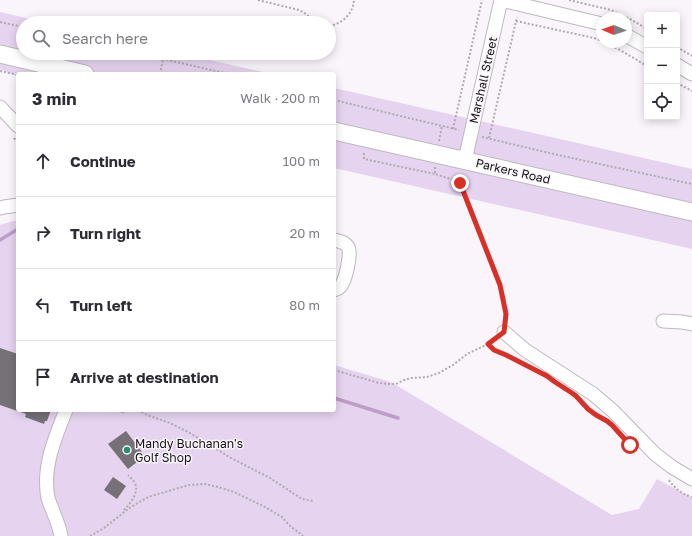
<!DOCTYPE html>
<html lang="en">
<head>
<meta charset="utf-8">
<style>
  body { margin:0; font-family:"Golos Text",sans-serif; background:#f7f7f7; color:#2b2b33 }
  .controls { position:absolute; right:12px; top:12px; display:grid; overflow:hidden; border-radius:4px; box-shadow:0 2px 10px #0003 }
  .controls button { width:36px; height:36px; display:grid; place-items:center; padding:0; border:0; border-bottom:1px solid #e1e1e2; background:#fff; color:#2b2b33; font:20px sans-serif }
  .compass { position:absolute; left:596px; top:12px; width:36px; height:36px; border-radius:50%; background:#fff; box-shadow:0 2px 10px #0003; rotate:272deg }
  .stop { position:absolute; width:12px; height:12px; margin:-9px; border:3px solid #d93025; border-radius:50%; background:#fff }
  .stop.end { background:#d93025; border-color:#fff; box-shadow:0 1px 4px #0008 }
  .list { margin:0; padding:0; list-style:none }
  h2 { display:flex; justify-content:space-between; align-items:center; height:52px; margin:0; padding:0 16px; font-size:17px }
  h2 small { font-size:13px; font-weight:400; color:#7c7c81 }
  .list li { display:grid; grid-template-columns:26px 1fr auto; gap:12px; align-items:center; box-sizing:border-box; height:72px; padding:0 16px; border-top:1px solid #e1e1e2 }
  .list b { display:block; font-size:15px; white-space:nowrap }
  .list em { font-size:13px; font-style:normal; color:#7c7c81 }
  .icon { flex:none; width:22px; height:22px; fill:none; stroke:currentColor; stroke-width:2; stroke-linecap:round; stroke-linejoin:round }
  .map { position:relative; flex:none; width:692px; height:536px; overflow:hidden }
  .search { position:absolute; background:#fff; box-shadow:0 2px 10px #0003; left:16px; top:16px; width:320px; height:44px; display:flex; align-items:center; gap:10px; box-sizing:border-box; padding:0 14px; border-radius:22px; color:#7c7c81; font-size:15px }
  .panel { position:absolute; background:#fff; box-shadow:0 2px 10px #0003; left:16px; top:72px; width:320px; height:340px; border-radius:4px }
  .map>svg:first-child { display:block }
</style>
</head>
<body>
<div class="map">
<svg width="692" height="536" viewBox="0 0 692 536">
  <rect width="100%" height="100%" fill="#f9f5fb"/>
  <path fill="#e6d3ef" d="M0,12L47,23H23V53H179L271,74H18V77L0,69Z
    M334,88L692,169V249L334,168Z
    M18,220V410H334V365L391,382L612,515L639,509L657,479L692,498V536H0V225L13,221Z"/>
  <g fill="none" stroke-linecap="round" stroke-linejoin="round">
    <path stroke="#bc9ec9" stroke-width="3.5" d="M0,240L18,229
      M334,398L398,418"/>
  </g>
  <path fill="#757177" d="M0,348L18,354V410H51L47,421H45L44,424L25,417L26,414L0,405Z
    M126,431L145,456L128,469L108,444Z
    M113,477L126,486L117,499L104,490Z"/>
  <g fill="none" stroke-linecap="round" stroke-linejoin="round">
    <defs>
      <path id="minor" d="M501,0L602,24
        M626,35L647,47
        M677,65L692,74
        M0,107L18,126
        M465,160L501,0
        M0,208L4,207L18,205
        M334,240C339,241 345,242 348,247C352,253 345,283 340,287C338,289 336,289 334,290
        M663,321L682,322L692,324
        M504,332L525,350L593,394L613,411L655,454L672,467L692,479
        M61,536C59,523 52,511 48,498C42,467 55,438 66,410"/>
      <path id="major" d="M0,54L85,74
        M334,131L692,212"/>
    </defs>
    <use href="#minor" stroke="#bdb9bf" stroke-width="15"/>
    <use href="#major" stroke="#bdb9bf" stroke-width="19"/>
    <path stroke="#aeaaaf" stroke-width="2" stroke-dasharray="2 2" stroke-linecap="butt" d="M258,0L299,10C306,13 311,19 318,23
      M569,0L611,10L630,19L647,29
      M516,21L594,38L602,41
      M0,22L23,27
      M329,26C342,24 353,14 354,0
      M604,42L620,50L647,66
      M677,47L692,56
      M123,53L163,59L229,74
      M0,71L18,75
      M160,74L163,59
      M677,83L692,91
      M334,100L459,130
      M453,129L482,0
      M482,137L558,155L692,184
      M14,138L18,143
      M489,138L517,17
      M439,141L442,126
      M364,153V159L435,174
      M435,167V174L457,181L460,183L500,285L506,314L505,321
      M488,344L494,351L517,360
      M334,370L379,383L388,384H396L404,380L411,378L427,377L439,373L453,365L467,354L488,344L495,339
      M582,403L588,409L600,418
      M138,410L147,415L170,423L190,433L231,458L270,478L302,499L307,500L314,501
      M122,413L125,410
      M669,480C675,489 682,494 692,497
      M124,510C130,504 137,495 136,486C135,482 131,478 128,475
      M90,536L104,528L128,509L148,497L182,487L189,485L205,484L218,487L234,492L263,506L282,517L289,525L303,536"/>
    <use href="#minor" stroke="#fff" stroke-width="13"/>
    <use href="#major" stroke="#fff" stroke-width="17"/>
  </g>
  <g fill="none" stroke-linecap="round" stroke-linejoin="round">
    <path stroke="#d93025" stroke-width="5" d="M460,183L500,285L506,314L504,332L488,344L494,350L506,355L547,376L555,382L572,393L576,396L588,409L596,415L607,421L612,425L630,445"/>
  </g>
  <circle fill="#2a916e" stroke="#f9f5fb" stroke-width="1.5" cx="127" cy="450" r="4"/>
  <g text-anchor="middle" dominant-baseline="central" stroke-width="3" stroke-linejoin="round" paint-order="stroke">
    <g font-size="12" fill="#171517" stroke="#f9f5fb">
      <text transform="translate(483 80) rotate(-77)">Marshall Street</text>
      <text transform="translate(513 171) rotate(13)">Parkers Road</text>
    </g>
    <g font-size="12" fill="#171517" stroke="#f9f5fb" text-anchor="start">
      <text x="135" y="443">Mandy Buchanan's<tspan x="135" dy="14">Golf Shop</tspan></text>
    </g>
  </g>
</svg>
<div class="controls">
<button>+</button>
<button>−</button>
<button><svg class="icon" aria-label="locate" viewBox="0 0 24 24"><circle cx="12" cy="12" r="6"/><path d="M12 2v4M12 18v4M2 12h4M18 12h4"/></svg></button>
</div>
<svg class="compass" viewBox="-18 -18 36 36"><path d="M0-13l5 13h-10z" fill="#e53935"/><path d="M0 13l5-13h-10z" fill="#7c7c81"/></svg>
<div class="stop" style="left:630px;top:445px"></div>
<div class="stop end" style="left:460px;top:183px"></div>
<div class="search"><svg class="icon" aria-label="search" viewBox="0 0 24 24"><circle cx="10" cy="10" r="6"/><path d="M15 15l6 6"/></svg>Search here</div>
<section class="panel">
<h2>3 min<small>Walk · 200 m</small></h2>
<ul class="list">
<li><svg class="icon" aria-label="ahead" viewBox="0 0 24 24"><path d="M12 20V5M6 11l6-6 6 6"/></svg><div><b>Continue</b></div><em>100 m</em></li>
<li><svg class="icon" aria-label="right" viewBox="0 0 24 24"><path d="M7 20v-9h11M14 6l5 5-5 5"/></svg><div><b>Turn right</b></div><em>20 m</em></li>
<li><svg class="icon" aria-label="left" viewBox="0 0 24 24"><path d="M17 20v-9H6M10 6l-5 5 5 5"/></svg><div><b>Turn left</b></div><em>80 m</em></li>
<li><svg class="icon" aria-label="arrive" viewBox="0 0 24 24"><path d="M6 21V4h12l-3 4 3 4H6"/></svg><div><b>Arrive at destination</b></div></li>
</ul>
</section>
</div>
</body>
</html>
